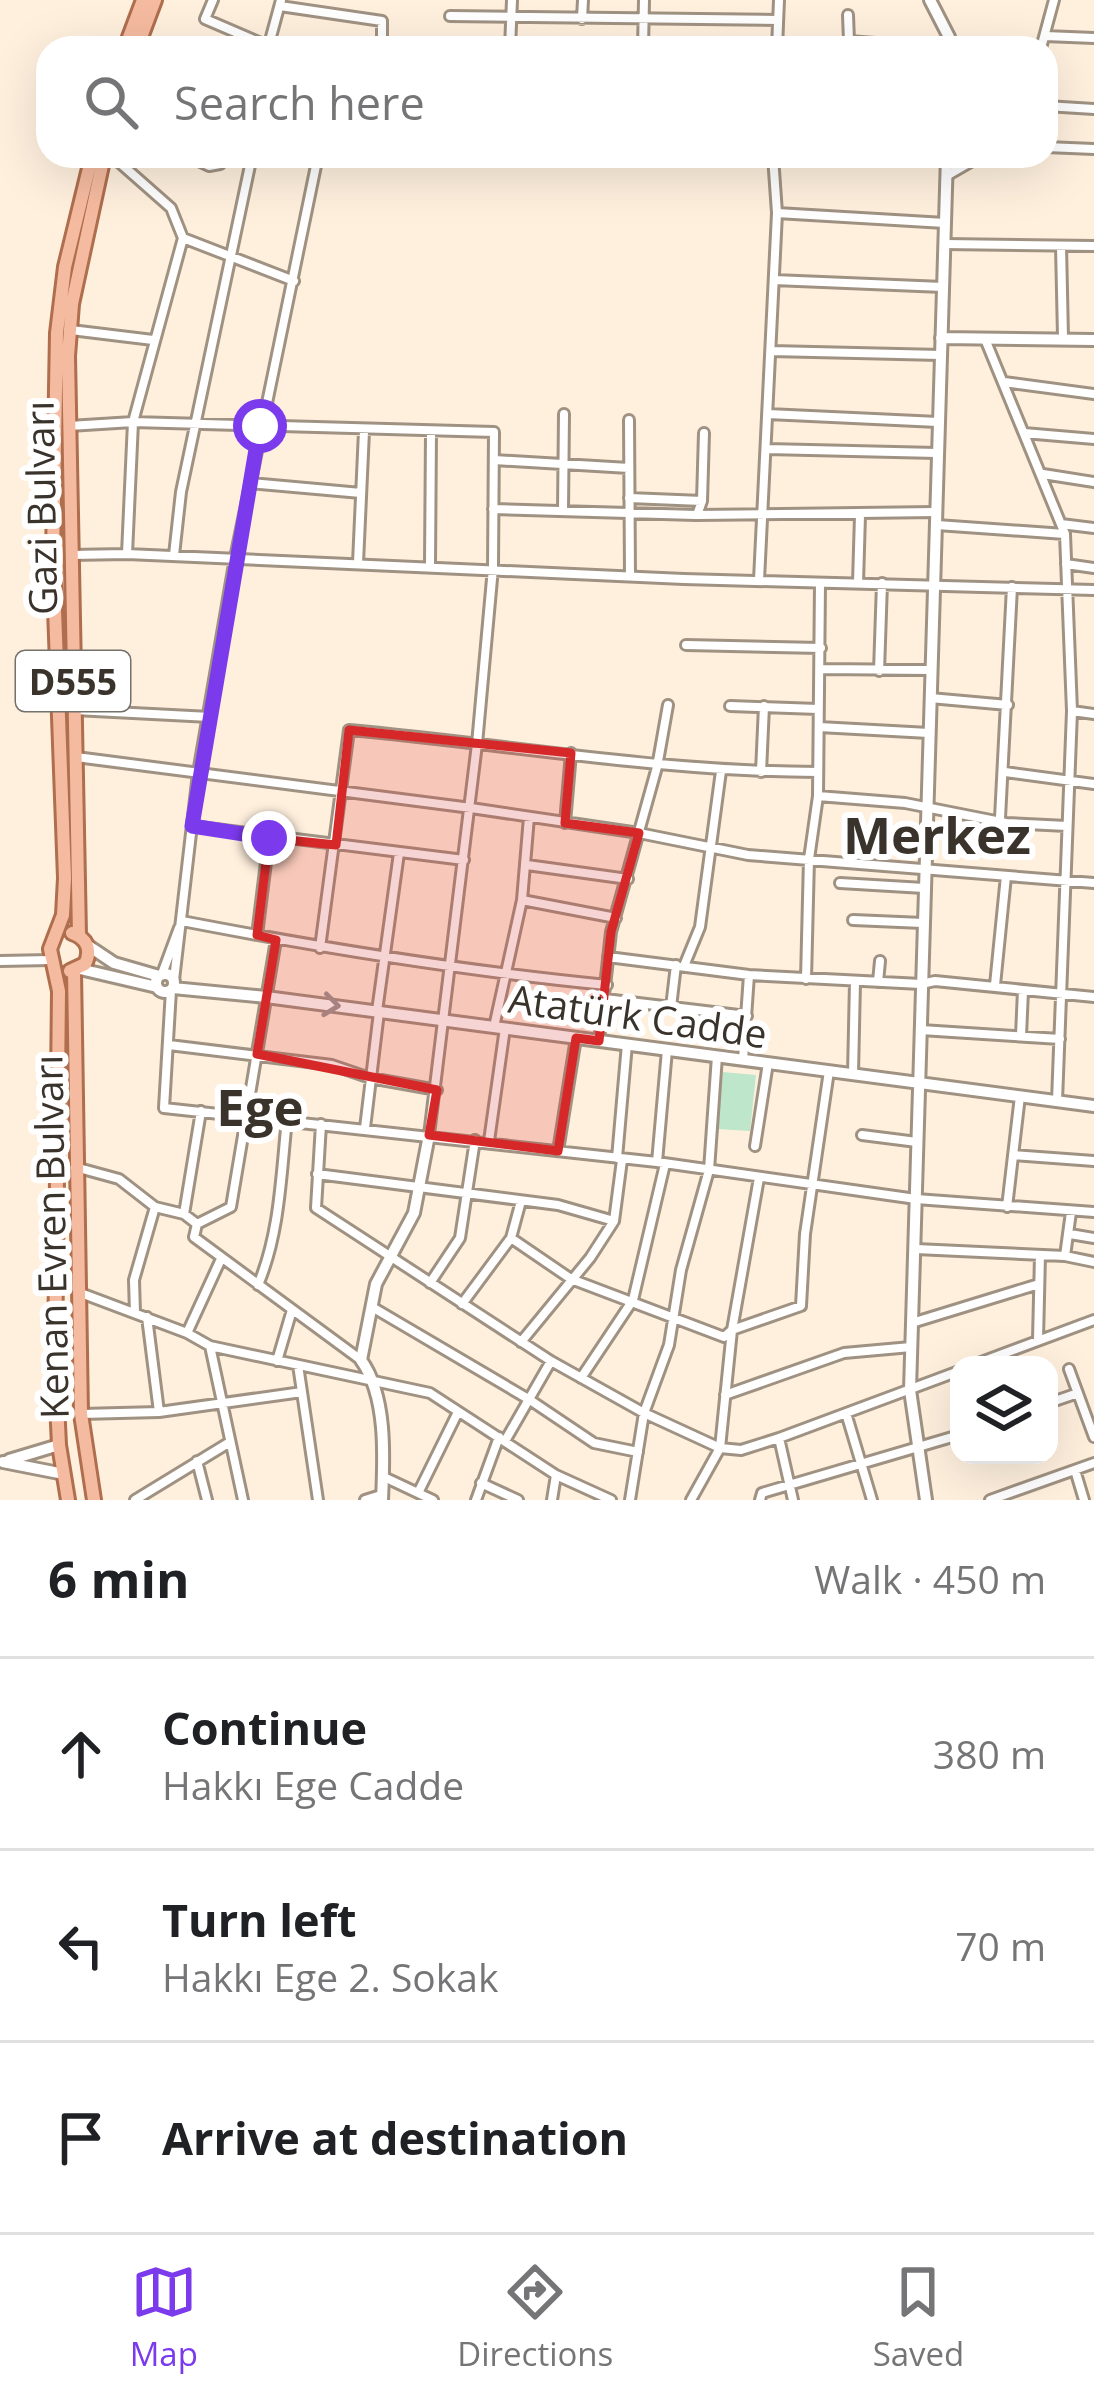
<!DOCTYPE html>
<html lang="en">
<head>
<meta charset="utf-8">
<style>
  body { margin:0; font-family:"Open Sans",sans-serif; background:#f6f6f6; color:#202124 }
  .controls { position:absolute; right:36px; bottom:36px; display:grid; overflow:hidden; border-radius:24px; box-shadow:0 12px 48px #0002 }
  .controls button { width:108px; height:108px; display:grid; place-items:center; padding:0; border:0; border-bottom:3px solid #e0e0e0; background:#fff; color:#202124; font:60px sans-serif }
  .stop { position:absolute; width:36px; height:36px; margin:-27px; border:9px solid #7c3aed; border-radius:50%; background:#fff }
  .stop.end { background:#7c3aed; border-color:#fff; box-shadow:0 3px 12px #0008 }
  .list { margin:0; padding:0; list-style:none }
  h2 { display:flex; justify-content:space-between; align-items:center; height:156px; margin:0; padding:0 48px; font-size:51px }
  h2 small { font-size:39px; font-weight:400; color:#757577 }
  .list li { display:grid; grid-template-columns:78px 1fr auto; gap:36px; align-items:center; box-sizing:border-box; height:192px; padding:0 48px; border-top:3px solid #e0e0e0 }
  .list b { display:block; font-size:45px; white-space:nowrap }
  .list p { margin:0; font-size:39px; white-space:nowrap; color:#757577 }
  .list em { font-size:39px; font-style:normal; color:#757577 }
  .icon { flex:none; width:66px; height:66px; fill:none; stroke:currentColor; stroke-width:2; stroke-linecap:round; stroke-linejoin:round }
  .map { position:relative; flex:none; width:1094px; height:1500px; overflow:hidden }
  .search { position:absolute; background:#fff; box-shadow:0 12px 48px #0002; left:36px; right:36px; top:36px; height:132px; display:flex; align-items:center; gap:30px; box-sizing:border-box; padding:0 42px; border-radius:36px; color:#757577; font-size:45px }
  .sheet { height:732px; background:#fff }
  nav { display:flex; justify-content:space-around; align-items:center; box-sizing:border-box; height:168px; border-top:3px solid #e0e0e0; background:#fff; font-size:33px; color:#757577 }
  nav a { display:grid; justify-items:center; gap:6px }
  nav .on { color:#7c3aed }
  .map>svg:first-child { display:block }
</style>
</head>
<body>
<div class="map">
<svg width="1094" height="1500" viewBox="0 0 1094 1500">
  <rect width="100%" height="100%" fill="#fff0de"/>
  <path fill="#bee6cb" d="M723,1072L756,1075L750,1131L717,1129Z"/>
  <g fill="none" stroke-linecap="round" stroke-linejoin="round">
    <defs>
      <path id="street" d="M213,0L205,19L268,46
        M280,6L382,21V48
        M848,15L849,41L888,44V48
        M450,16L777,20
        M582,19L583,0
        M1045,36L1094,38
        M268,48L281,0
        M510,48L512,0
        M643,48L644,0
        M777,48L779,0
        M1041,48L1054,0
        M1046,106L1094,109
        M1046,147L1094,149
        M112,156L171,208L183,238L294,281
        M188,156L209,166L220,164L222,158
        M866,156L947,158
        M948,175L981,156
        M777,213L945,223
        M944,244L1094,246
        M1061,246L1063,337
        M774,280L943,287
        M71,330L153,340
        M985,339L1065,534L1072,711L1057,1101
        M771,351L941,355
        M1004,382L1094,394
        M768,414L938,422
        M629,420L630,576
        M69,426L133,422L494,432L493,568L477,744L429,1135
        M1024,433L1094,439
        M767,449L937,453
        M494,460L629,468
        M1043,474L1094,482
        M250,483L361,493
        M629,498L702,501
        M493,509L696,515L936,512
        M563,511L564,414
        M697,515L702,501L704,433
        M1061,524L1094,528
        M937,525L1065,534
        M127,554L133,422L183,238
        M70,555L127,554L684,579L1094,590
        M174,555L181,492L252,156
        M358,563L364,431
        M1066,564L1094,568
        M430,565L431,432
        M759,580L777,213L773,156
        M858,583L860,515
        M686,645L821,648
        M820,669L931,670
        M879,671L882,583
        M930,698L1008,705
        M730,706L818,709
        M75,710L210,717
        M1072,711L1094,714
        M819,727L929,733
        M76,757L471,808L639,833L748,855L1094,883
        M761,772L764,706
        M1005,772L1094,784
        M818,796L905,803L1006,823L1067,826
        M1000,818L1012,587
        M565,823L571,753
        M192,826L464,860
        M527,865L628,879
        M840,883L924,888
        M522,900L616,918
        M853,920L923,923
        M182,921C322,948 464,971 607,985
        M257,935L269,838
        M320,948L349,730C506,744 660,772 818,772
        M608,957L749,975L921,984L935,981L1094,997
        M0,961L51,960
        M684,966L700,927L721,771
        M162,974L179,928
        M806,979L809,859L818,796L820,583
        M174,980L198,773L235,558L318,156
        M878,982L880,961
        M995,985L1006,876
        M171,990L164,1108L657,1162L916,1199L1094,1212
        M605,999L747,1016
        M671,1007L676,965
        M377,1011L399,853
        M494,1027L522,900L529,817
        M921,1030L1060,1039
        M1021,1036L1023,990
        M599,1041L611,932L657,767L668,705
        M169,1045L332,1065L370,1078L437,1090
        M743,1060L749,975
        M853,1074L855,982
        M321,1124L316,1208L551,1361L644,1413L720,1448L741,1450L779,1438L959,1371
        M365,1128L379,1012
        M862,1135L917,1142
        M489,1141L505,1028
        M755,1146L768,1063
        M558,1151L576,1038
        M1013,1155L1094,1161
        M617,1158L627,1044
        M657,1162L667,1050
        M75,1167L119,1179L155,1207L184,1214L197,1224L194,1237L361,1360
        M317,1174L558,1205L614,1221
        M1007,1207L1020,1096
        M184,1214L201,1111
        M197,1224L231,1207L276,940
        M1070,1234L1094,1238
        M511,1238L571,1279L724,1337L732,1330L801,1306L805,1234L829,1071
        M916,1249L1065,1256L1094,1262
        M1065,1256L1071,1212
        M430,1283L460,1238L475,1140
        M258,1285C280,1233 281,1175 287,1119
        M78,1292L187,1333L210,1346L430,1393L556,1475L611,1500
        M462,1304L511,1238L521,1201
        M372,1307L530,1400L594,1443L638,1452
        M135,1313L134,1280L155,1207
        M147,1317L159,1412
        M915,1322L1039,1284
        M187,1333L221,1259
        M1038,1340L1040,1255
        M521,1342L590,1258L614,1221L622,1160
        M210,1346L243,1500
        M277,1361L292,1310
        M298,1365L318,1500
        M973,1365L1094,1320
        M1069,1369L1094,1437
        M581,1378L633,1300L665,1164
        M725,1395L844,1353L911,1347
        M1049,1403L1078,1393
        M846,1413L872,1500
        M81,1414L159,1412L302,1392
        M779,1438L793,1500
        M505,1441L551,1361
        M197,1461L207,1500
        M1075,1470L1084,1500
        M384,1477L433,1500
        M481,1483L518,1500
        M419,1491L458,1412
        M135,1500L230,1442
        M365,1500L381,1495
        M476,1500L499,1437
        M552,1500L556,1475
        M630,1500L644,1413L669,1345L681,1270L709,1170L717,1056
        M691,1500L720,1448L732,1330L759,1178
        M760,1500L762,1493L959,1435
        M990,1500L1094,1463"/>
      <path id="secondary" d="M930,0L949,37V48
        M941,338L1094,340
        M87,945L114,963L159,976
        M80,969L157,987
        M156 983a9 9 0 1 1 18 0a9 9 0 1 1-18 0Z
        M173,988L266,997L1094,1106
        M9,1460L59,1445
        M3,1462L64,1474
        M382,1500C384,1457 387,1396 361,1360L376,1284L414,1213L429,1135
        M926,1500L910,1390L947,156"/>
      <path id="primary" d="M125,48L143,0
        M137,48L155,0
        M79,935L68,356L72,304L104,156
        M70,971L85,964C92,950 87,938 72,933
        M74,971L81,1414L94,1500
        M68,1500L59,1445L55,1362L59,991L50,949L63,915L65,878L53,556L57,333L65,267L92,156"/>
    </defs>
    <use href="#street" stroke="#a09282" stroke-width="14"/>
    <use href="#secondary" stroke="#a09282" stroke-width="16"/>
    <use href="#primary" stroke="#af6e4e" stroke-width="18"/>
    <use href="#street" stroke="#fff" stroke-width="8"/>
    <use href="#secondary" stroke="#fff" stroke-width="10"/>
    <use href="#primary" stroke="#f5bba0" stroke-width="12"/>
  </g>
  <defs><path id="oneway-chevron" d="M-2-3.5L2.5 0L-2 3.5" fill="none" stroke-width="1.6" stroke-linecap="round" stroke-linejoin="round" transform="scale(3)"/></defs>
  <use stroke="#9c9996" href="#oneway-chevron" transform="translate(331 1005) rotate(7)"/>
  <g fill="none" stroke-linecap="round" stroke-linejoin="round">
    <path stroke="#7c3aed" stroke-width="15" d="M260,426L192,826L269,838"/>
  </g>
  <path fill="#d62828" fill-opacity="0.2" stroke="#d62828" stroke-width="9" stroke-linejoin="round" d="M349,730L571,753L565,823L639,833L611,932L599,1041L576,1038L558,1151L429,1135L437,1090L257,1054L276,940L257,935L269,838L336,845Z"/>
  <g text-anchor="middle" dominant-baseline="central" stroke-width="12" stroke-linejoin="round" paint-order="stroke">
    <rect fill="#fff" stroke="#74706b" stroke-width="3" x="16" y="651" width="114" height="60" rx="9"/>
    <g font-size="36" font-weight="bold" fill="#39332c">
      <text x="73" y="681">D555</text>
    </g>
    <g font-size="39" fill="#39332c" stroke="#fff">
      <text transform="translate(40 508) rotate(-91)">Gazi Bulvarı</text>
      <text transform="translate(638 1015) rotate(8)">Atatürk Cadde</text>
      <text transform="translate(50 1237) rotate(-91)">Kenan Evren Bulvarı</text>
    </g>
    <g font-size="51" font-weight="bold" fill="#39332c" stroke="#fff">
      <text x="937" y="834">Merkez</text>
      <text x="260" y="1106">Ege</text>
    </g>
  </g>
</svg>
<div class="controls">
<button><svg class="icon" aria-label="layers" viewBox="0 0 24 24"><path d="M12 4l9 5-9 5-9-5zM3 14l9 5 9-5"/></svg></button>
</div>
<div class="stop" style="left:260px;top:426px"></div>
<div class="stop end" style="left:269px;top:838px"></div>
<div class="search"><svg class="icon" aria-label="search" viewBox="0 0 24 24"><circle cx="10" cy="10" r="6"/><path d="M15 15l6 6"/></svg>Search here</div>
</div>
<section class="sheet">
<h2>6 min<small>Walk · 450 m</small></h2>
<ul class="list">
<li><svg class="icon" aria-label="ahead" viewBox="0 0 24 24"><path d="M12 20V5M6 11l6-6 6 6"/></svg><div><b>Continue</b><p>Hakkı Ege Cadde</p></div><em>380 m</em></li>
<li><svg class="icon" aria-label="left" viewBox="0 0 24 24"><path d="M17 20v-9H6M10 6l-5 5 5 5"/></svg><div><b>Turn left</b><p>Hakkı Ege 2. Sokak</p></div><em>70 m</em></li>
<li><svg class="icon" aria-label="arrive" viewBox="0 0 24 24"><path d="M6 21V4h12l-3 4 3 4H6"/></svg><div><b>Arrive at destination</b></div></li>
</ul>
</section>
<nav>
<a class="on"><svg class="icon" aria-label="map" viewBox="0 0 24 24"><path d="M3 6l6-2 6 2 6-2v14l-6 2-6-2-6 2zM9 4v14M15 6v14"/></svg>Map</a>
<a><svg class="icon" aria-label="directions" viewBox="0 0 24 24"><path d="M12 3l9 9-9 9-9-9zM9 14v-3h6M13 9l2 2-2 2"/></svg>Directions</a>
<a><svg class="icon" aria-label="saved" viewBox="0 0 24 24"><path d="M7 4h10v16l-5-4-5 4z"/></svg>Saved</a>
</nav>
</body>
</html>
